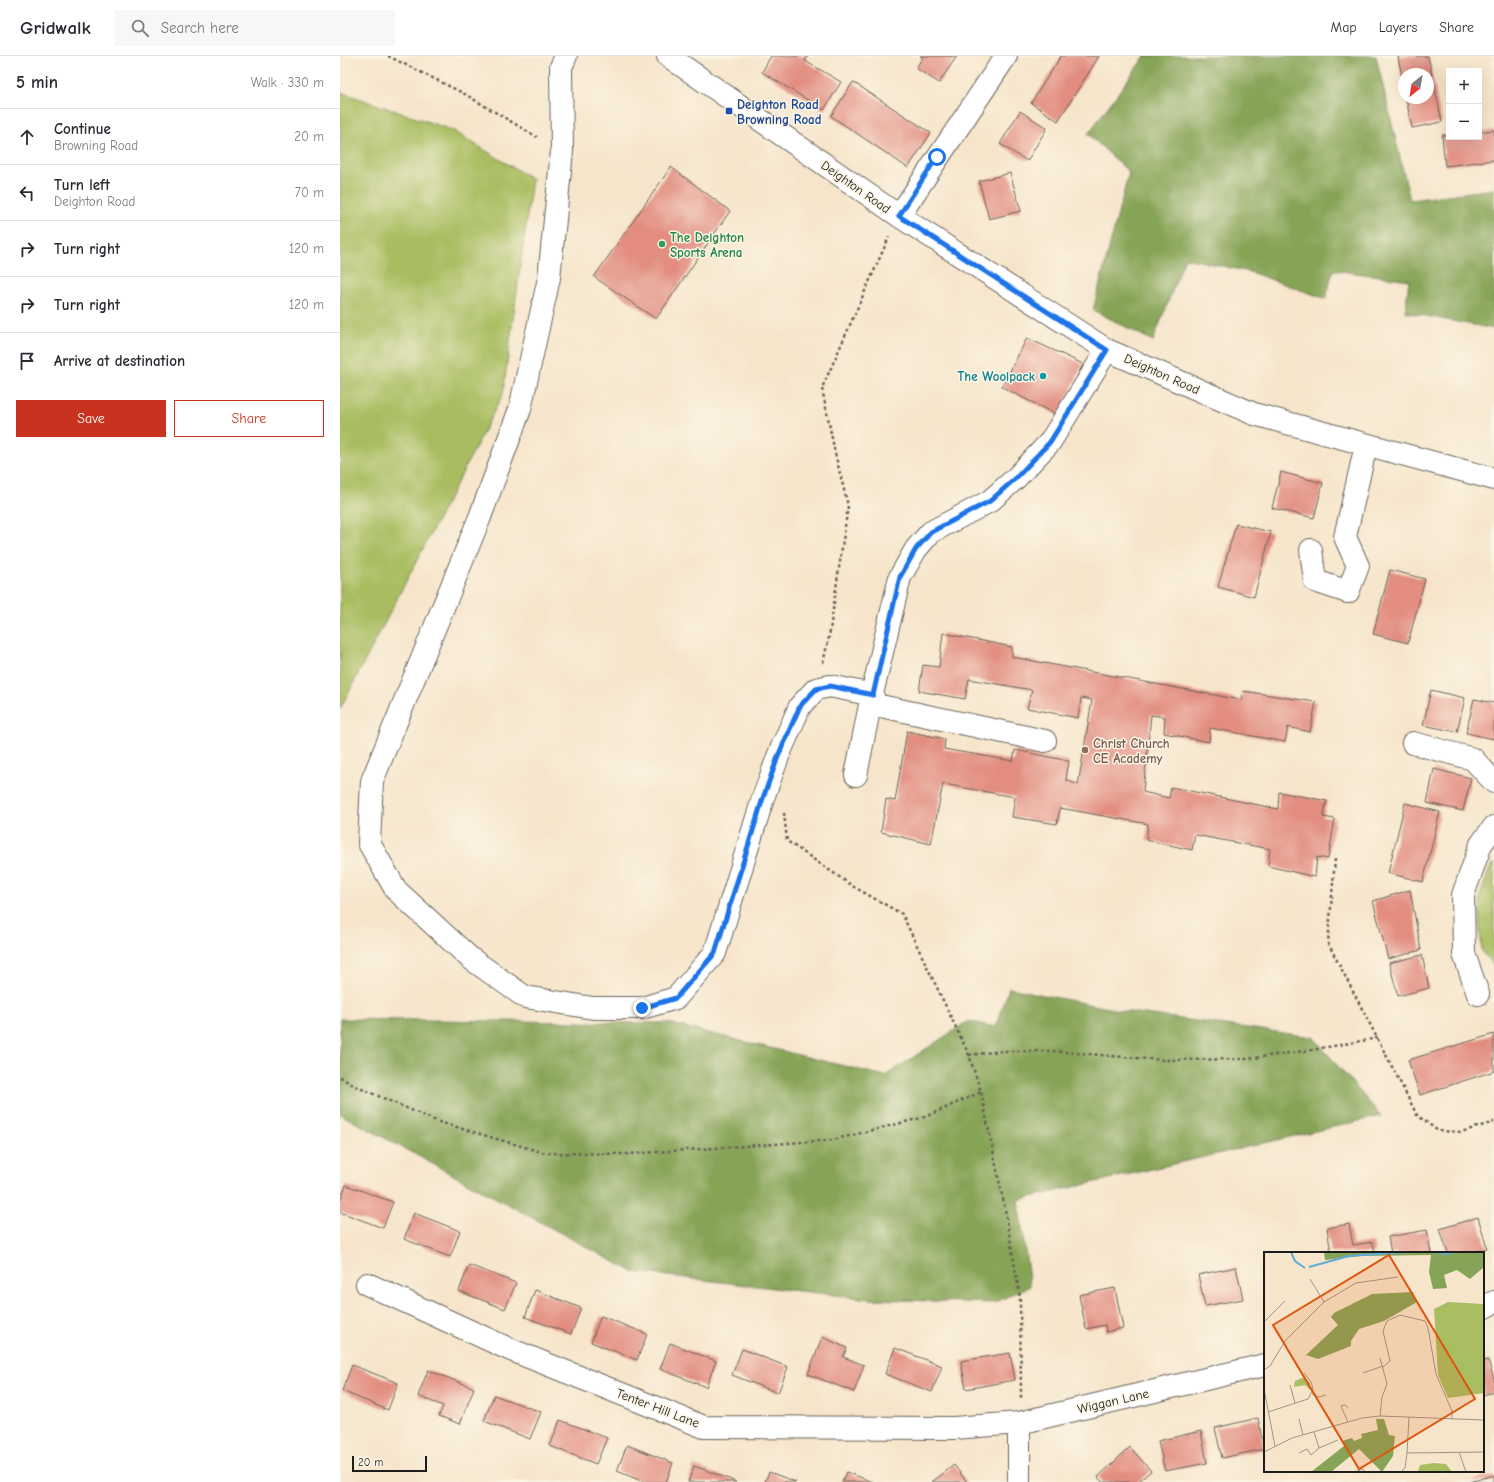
<!DOCTYPE html>
<html lang="en">
<head>
<meta charset="utf-8">
<style>
  body { margin:0; font-family:"Comic Neue",sans-serif; background:#f7f7f7; color:#2b2b33 }
  .controls { position:absolute; right:12px; top:12px; display:grid; overflow:hidden; border-radius:0px; box-shadow:0 4px 16px #0002 }
  .controls button { width:36px; height:36px; display:grid; place-items:center; padding:0; border:0; border-bottom:1px solid #e1e1e2; background:#fff; color:#2b2b33; font:20px sans-serif }
  .compass { position:absolute; left:1058px; top:12px; width:36px; height:36px; border-radius:50%; background:#fff; box-shadow:0 4px 16px #0002; rotate:211deg }
  .scale { position:absolute; left:12px; bottom:10px; width:75px; box-sizing:border-box; padding-left:4px; border:2px solid #1c1c1c; border-top:0; font-size:11px; line-height:14px; white-space:nowrap; color:#1c1c1c; -webkit-text-stroke:3px #fcf5e5; paint-order:stroke }
  .stop { position:absolute; width:12px; height:12px; margin:-9px; border:3px solid #1a73e8; border-radius:50%; background:#fff }
  .stop.end { background:#1a73e8; border-color:#fff; box-shadow:0 1px 4px #0008 }
  .list { margin:0; padding:0; list-style:none }
  h2 { display:flex; justify-content:space-between; align-items:center; height:52px; margin:0; padding:0 16px; font-size:17px }
  h2 small { font-size:13px; font-weight:400; color:#7c7c81 }
  .list li { display:grid; grid-template-columns:26px 1fr auto; gap:12px; align-items:center; box-sizing:border-box; height:56px; padding:0 16px; border-top:1px solid #e1e1e2 }
  .list b { display:block; font-size:15px; white-space:nowrap }
  .list p { margin:0; font-size:13px; white-space:nowrap; color:#7c7c81 }
  .list em { font-size:13px; font-style:normal; color:#7c7c81 }
  .actions { display:flex; gap:8px; padding:12px 16px }
  .actions a { flex:1; padding:9px 0; border:1px solid #c8321e; border-radius:0px; text-align:center; font-size:14px; color:#c8321e }
  .actions .main { background:#c8321e; color:#fff }
  .icon { flex:none; width:22px; height:22px; fill:none; stroke:currentColor; stroke-width:2; stroke-linecap:round; stroke-linejoin:round }
  .map { position:relative; flex:none; width:1154px; height:1426px; overflow:hidden }
  header { display:flex; align-items:center; gap:24px; box-sizing:border-box; height:56px; padding:0 20px; background:#fff; border-bottom:1px solid #e1e1e2 }
  header strong { font-size:19px }
  nav { display:flex; gap:22px; margin-inline-start:auto; font-size:14px }
  .search { width:280px; height:36px; background:#f7f7f7; display:flex; align-items:center; gap:10px; box-sizing:border-box; padding:0 14px; border-radius:0px; color:#7c7c81; font-size:15px }
  main { display:flex }
  aside { flex:1; background:#fff }
  .map>svg:first-child { display:block }
</style>
</head>
<body>
<header>
<strong>Gridwalk</strong>
<div class="search"><svg class="icon" aria-label="search" viewBox="0 0 24 24"><circle cx="10" cy="10" r="6"/><path d="M15 15l6 6"/></svg>Search here</div>
<nav><a>Map</a><a>Layers</a><a>Share</a></nav>
</header>
<main>
<aside>
<h2>5 min<small>Walk · 330 m</small></h2>
<ul class="list">
<li><svg class="icon" aria-label="ahead" viewBox="0 0 24 24"><path d="M12 20V5M6 11l6-6 6 6"/></svg><div><b>Continue</b><p>Browning Road</p></div><em>20 m</em></li>
<li><svg class="icon" aria-label="left" viewBox="0 0 24 24"><path d="M17 20v-9H6M10 6l-5 5 5 5"/></svg><div><b>Turn left</b><p>Deighton Road</p></div><em>70 m</em></li>
<li><svg class="icon" aria-label="right" viewBox="0 0 24 24"><path d="M7 20v-9h11M14 6l5 5-5 5"/></svg><div><b>Turn right</b></div><em>120 m</em></li>
<li><svg class="icon" aria-label="right" viewBox="0 0 24 24"><path d="M7 20v-9h11M14 6l5 5-5 5"/></svg><div><b>Turn right</b></div><em>120 m</em></li>
<li><svg class="icon" aria-label="arrive" viewBox="0 0 24 24"><path d="M6 21V4h12l-3 4 3 4H6"/></svg><div><b>Arrive at destination</b></div></li>
</ul>
<div class="actions"><a class="main">Save</a><a>Share</a></div>
</aside>
<div class="map">
<svg width="1154" height="1426" viewBox="0 0 1154 1426">
  <rect width="100%" height="100%" fill="#fcf5e5"/>
  <filter id="ink" filterUnits="userSpaceOnUse"><feTurbulence type="fractalNoise" baseFrequency=".025" numOctaves="2"/><feDisplacementMap in="SourceGraphic" scale="8" xChannelSelector="R" yChannelSelector="G"/><feConvolveMatrix kernelMatrix="1 2 1 2 8 2 1 2 1" color-interpolation-filters="sRGB"/></filter>
  <filter id="wash" filterUnits="userSpaceOnUse"><feTurbulence type="fractalNoise" baseFrequency=".012" numOctaves="4" result="noise"/><feDisplacementMap in="SourceGraphic" scale="16" xChannelSelector="R" yChannelSelector="G"/><feGaussianBlur stdDeviation="0.9" result="paint"/><feColorMatrix in="noise" values="0 0 0 0 0 0 0 0 0 0 0 0 0 0 0 0 0 1.4 0 .05"/><feComposite in="paint" operator="in"/></filter>
  <g filter="url(#wash)">
    <rect width="100%" height="100%" fill="#f6e5cb"/>
    <path fill="#a9bd61" stroke="#626c3e" d="M0,36L112,74L192,123L163,338L0,653Z
      M1154,807V908L1153,909L1142,896L1140,876V840L1149,814Z"/>
    <path fill="#86a457" stroke="#51603a" d="M805,0H1036L1070,144L1154,133V273L1065,256L1069,224L993,214L986,243L910,216L845,202L813,285L753,254L789,116L748,78Z
      M669,932L783,955L973,981L1041,1060L678,1144L690,1230L654,1247L529,1243L293,1216L0,1058V963L328,967L545,1020L628,965L656,971Z"/>
    <g id="blocks">
      <path fill="#e28d80" d="M431,0H468L465,5L501,26L484,54L422,16Z
        M580,0H617L599,27L576,12L583,1Z
        M721,0H759L718,65L691,47Z
        M1058,0H1088L1102,66L1072,72L1066,42H1088V18H1064L1063,27Z
        M513,26L591,77L568,112L491,60Z
        M680,55L707,72L687,105L660,88Z
        M1154,74V104L1105,110L1102,79L1139,81V76Z
        M331,111L390,155L316,263L254,221Z
        M670,117L681,155L649,163L639,125Z
        M687,282L743,308L719,360L662,331Z
        M941,416L983,427L974,462L932,452Z
        M896,468L931,476L914,541L878,531Z
        M1050,514L1085,523L1068,587L1033,578Z
        M603,577L672,591V601L901,644L903,635L976,646L970,676L948,671L945,686L870,672L869,686L824,677L825,661L811,659L803,736L829,742L831,731L938,753L939,736L987,745L983,761L995,763L988,803L977,801L975,821L928,810L930,793L855,779L852,794L806,784L808,768L720,752L717,768L672,761L675,741L603,728L591,788L541,776L546,743L555,745L567,675L605,683L604,693L673,705L675,694L729,705L726,724L738,729L752,644L741,642L738,662L687,652L692,634L629,623L625,643L579,635L583,609L599,611Z
        M1091,634L1125,642L1117,676L1083,669Z
        M1134,643L1154,647V683L1126,677Z
        M1094,713L1131,722L1123,755L1087,747Z
        M1065,747L1100,756L1083,826L1048,817Z
        M1070,834L1081,894L1048,903L1033,845Z
        M1082,899L1089,932L1058,940L1049,907Z
        M1154,978V1015L1080,1039L1068,1004Z
        M6,1129L53,1146L43,1172L0,1156V1145Z
        M74,1157L120,1175L110,1201L64,1183Z
        M1138,1161L1147,1192L1131,1197H1108L1100,1173Z
        M1009,1168L1013,1189L1033,1186L1035,1197H991L987,1172Z
        M1087,1174L1091,1197H1051L1048,1181Z
        M129,1209L176,1227L165,1253L119,1235Z
        M896,1211L903,1243L865,1250L858,1219Z
        M775,1232L783,1272L766,1276L765,1269L746,1273L739,1239Z
        M195,1234L241,1252L231,1278L185,1261Z
        M261,1260L307,1278L297,1304L251,1286Z
        M482,1281L507,1292L503,1301L524,1309L514,1336L468,1318Z
        M330,1287L376,1305L366,1331L320,1313Z
        M555,1292L602,1310L592,1336L545,1318Z
        M402,1293L448,1311L438,1337L392,1319Z
        M670,1297L675,1324L626,1333L621,1305Z
        M1148,1304L1154,1323V1336L1143,1339V1306Z
        M12,1309L58,1327L48,1354L2,1335Z
        M88,1314L134,1332L120,1368L99,1360L103,1350L78,1340Z
        M154,1339L201,1356L190,1383L144,1365Z
        M918,1362L924,1393L882,1402L875,1372Z
        M220,1364L267,1382L256,1408L210,1390Z
        M861,1375L867,1407L825,1415L818,1385Z
        M287,1389L333,1407L326,1426H304L277,1415Z
        M790,1391L811,1415L798,1426H762L758,1421Z
        M614,1409L627,1426H592Z
        M354,1410L379,1419L396,1426H348Z
        M429,1416L456,1426H425Z
        M506,1416L533,1426H502Z
        M1154,1419V1426H1129Z"/>
    </g>
  </g>
  <g filter="url(#ink)">
    <use href="#blocks" fill-opacity="0" stroke="#686259" stroke-width="1"/>
    <g fill="none" stroke-linecap="round" stroke-linejoin="round">
      <defs>
        <path id="minor" d="M226,0L221,11L222,95L209,222L180,353L140,461L32,725L29,787L56,834L130,902L185,941L253,952H302L336,942L375,897L423,742L439,698L460,650L476,633L490,630L533,639
          M328,0L559,160L767,294L914,358L1154,423
          M559,160L666,0
          M971,494L975,525L1008,536L1018,510L1005,481L1026,389
          M531,648L705,685
          M1073,687L1133,703L1154,726
          M516,719L533,634L560,521L576,493L591,476L650,445L676,422L710,386L767,294
          M1138,938L1124,898L1123,839L1141,788L1154,771
          M27,1228L169,1293L364,1371L614,1372L679,1367
          M1143,1252L1154,1246
          M679,1426V1367L925,1309"/>
      </defs>
      <use href="#minor" stroke="#686259" stroke-width="24"/>
      <path stroke="#686259" stroke-width="2.5" stroke-dasharray="3 3" stroke-linecap="butt" d="M48,0L123,37L197,81
        M483,607L489,581L508,450L495,397L482,332L549,181
        M444,757L447,785L514,831L562,858L629,999L641,1036L665,1153L680,1241L681,1342
        M995,803L988,887L1077,1059L1098,1075L1121,1076L1154,1066
        M629,999L662,995H713L822,1004L907,1003L971,994L1038,982
        M0,1021L15,1030L99,1066L205,1097L288,1098L493,1084L585,1061L641,1036"/>
      <use href="#minor" stroke="#fff" stroke-width="22"/>
    </g>
  </g>
  <g fill="none" stroke-linecap="round" stroke-linejoin="round" filter="url(#ink)">
    <path stroke="#1a73e8" stroke-width="5" d="M302,952L336,942L375,897L423,742L439,698L460,650L476,633L490,630L533,639L560,521L576,493L591,476L650,445L676,422L710,386L767,294L559,160L597,101"/>
  </g>
  <rect fill="#1a4fb4" stroke="#fcf5e5" stroke-width="1.5" x="385" y="51" width="8" height="8" rx="2"/>
  <circle fill="#2e9e5b" stroke="#fcf5e5" stroke-width="1.5" cx="322" cy="188" r="4"/>
  <circle fill="#0f9aa8" stroke="#fcf5e5" stroke-width="1.5" cx="703" cy="320" r="4"/>
  <circle fill="#8d6e63" stroke="#fcf5e5" stroke-width="1.5" cx="745" cy="694" r="4"/>
  <g text-anchor="middle" dominant-baseline="central" stroke-width="3" stroke-linejoin="round" paint-order="stroke">
    <g font-size="13" font-weight="bold" fill="#164399" stroke="#fcf5e5" text-anchor="start">
      <text x="397" y="48">Deighton Road<tspan x="397" dy="15">Browning Road</tspan></text>
    </g>
    <g font-size="13" fill="#1c1c1c" stroke="#fcf5e5">
      <text transform="translate(516 131) rotate(35)">Deighton Road</text>
      <text transform="translate(822 318) rotate(24)">Deighton Road</text>
      <text transform="translate(773 1345) rotate(-13)">Wiggan Lane</text>
      <text transform="translate(318 1352) rotate(21)">Tenter Hill Lane</text>
    </g>
    <g font-size="13" font-weight="bold" fill="#27864d" stroke="#fcf5e5" text-anchor="start">
      <text x="330" y="181">The Deighton<tspan x="330" dy="15">Sports Arena</tspan></text>
    </g>
    <g font-size="13" font-weight="bold" fill="#0d838f" stroke="#fcf5e5" text-anchor="end">
      <text x="695" y="320">The Woolpack</text>
    </g>
    <g font-size="13" font-weight="bold" fill="#785e54" stroke="#fcf5e5" text-anchor="start">
      <text x="753" y="687">Christ Church<tspan x="753" dy="15">CE Academy</tspan></text>
    </g>
  </g>
  <g transform="translate(924 1196)">
    <rect width="220" height="220" fill="#f6e5cb"/>
    <path d="M184,50L219,52L220,55V141L184,146L174,123L170,57ZM40,125L46,131V138L41,133L30,135L31,129ZM170,211L182,212L188,220H154L156,213Z" fill="#a9bd61"/>
    <path d="M60,0H220V15L206,27L193,18L180,23L183,36L169,37L165,20L167,3L97,4L61,8ZM149,40L153,50L120,69L95,77L87,89V94L54,107L42,103L74,73L67,65L70,61L108,42ZM112,167H120L125,183L131,184L129,204L118,220L95,197L67,220H47L80,194L78,189L88,186L90,189L98,186L97,182L114,178Z" fill="#86a457"/>
    <path fill="none" stroke="#5facd9" stroke-width="2" d="M27,0L31,9L41,16M170,0L183,2L190,0M45,15L85,4L142,0"/>
    <path fill="none" stroke="#9f9585" stroke-width="1" d="M60,50L92,31L134,25M0,70L21,49M116,106L123,132L118,145L116,164M119,115L126,109L119,79L123,69L136,63L161,69L164,76L172,122L188,159V167M0,118L6,114L21,89L60,50L46,27M99,121L119,114M26,133L31,151M0,137L11,194M48,142L55,145L62,143M84,156L81,153L77,154L84,170M4,160L44,147L49,137L47,130L40,121M35,167L39,183M50,180L55,196L74,188M0,200L28,186L98,166L116,164L220,168M195,200L202,220M35,201L43,197L47,203L55,196M143,201L220,200M90,220L99,217L101,220M137,220L141,216L143,201L145,165"/>
    <path fill="#de560d" fill-opacity="0.15" stroke="#de560d" stroke-width="2" d="M125,3L211,147L95,217L9,73Z"/>
    <rect width="220" height="220" fill="none" stroke="#1c1c1c" stroke-width="2"/>
  </g>
</svg>
<div class="controls">
<button>+</button>
<button>−</button>
</div>
<svg class="compass" viewBox="-18 -18 36 36"><path d="M0-13l5 13h-10z" fill="#e53935"/><path d="M0 13l5-13h-10z" fill="#7c7c81"/></svg>
<div class="scale">20 m</div>
<div class="stop" style="left:597px;top:101px"></div>
<div class="stop end" style="left:302px;top:952px"></div>
</div>
</main>
</body>
</html>
